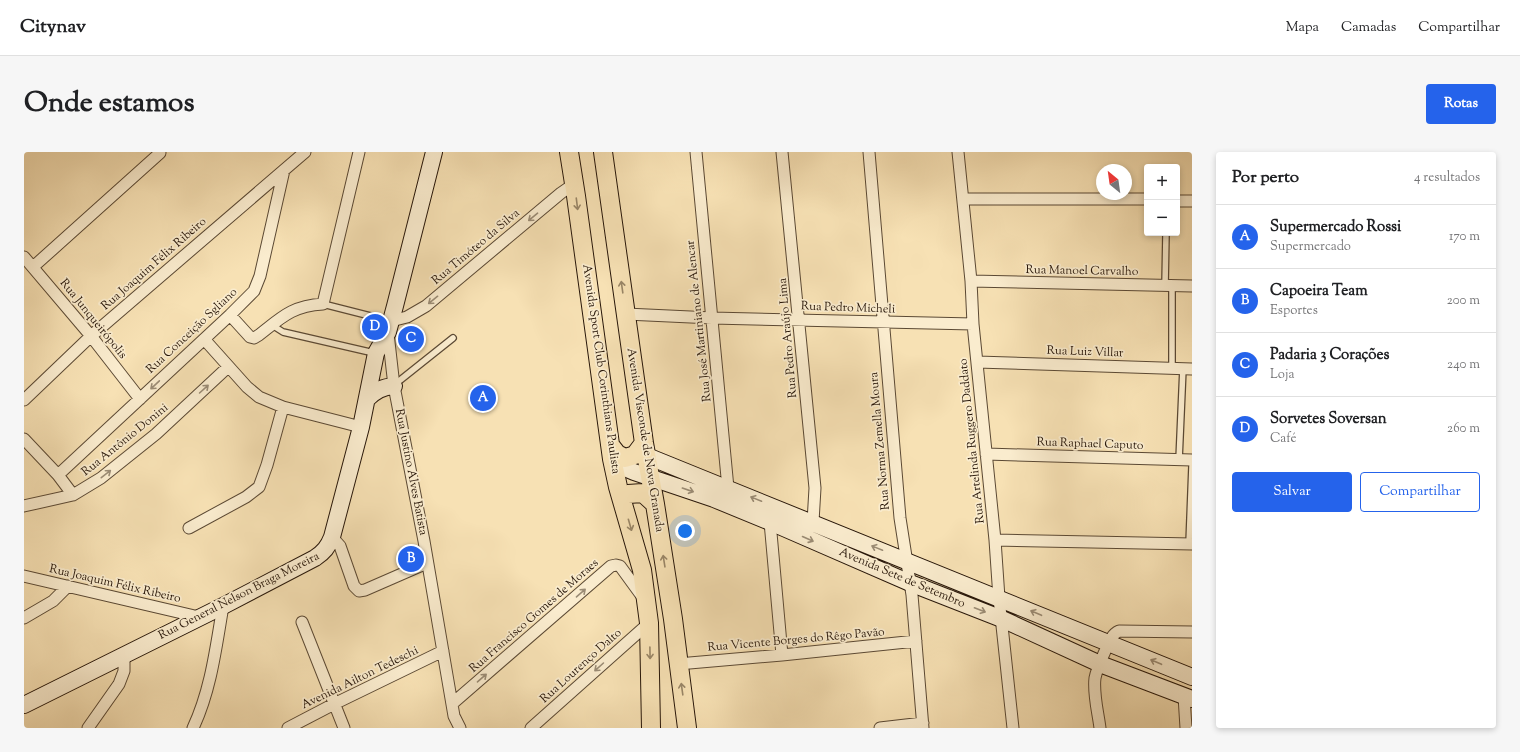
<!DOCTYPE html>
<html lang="pt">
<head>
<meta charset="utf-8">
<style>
  body { margin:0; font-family:"Sorts Mill Goudy",serif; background:#f6f6f6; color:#202124 }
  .controls { position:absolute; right:12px; top:12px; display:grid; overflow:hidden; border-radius:4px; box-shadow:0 2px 6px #0003 }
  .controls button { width:36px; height:36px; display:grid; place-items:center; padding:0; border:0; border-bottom:1px solid #e0e0e0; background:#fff; color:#202124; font:20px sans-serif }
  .compass { position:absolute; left:1072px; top:12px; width:36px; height:36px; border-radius:50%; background:#fff; box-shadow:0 2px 6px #0003; rotate:331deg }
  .you { position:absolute; left:661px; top:379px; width:14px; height:14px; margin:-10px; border:3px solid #fff; border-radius:50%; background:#1a73e8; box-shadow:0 0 0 6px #1a73e833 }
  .badge { display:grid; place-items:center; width:26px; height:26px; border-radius:50%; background:#2563eb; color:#fff; font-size:13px; font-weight:700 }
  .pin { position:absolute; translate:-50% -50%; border:2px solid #fff; box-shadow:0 1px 4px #0006 }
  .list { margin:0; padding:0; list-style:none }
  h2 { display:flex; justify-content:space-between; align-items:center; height:52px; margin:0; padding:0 16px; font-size:17px }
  h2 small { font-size:13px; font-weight:400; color:#757577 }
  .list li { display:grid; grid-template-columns:26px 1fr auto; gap:12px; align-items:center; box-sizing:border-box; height:64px; padding:0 16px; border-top:1px solid #e0e0e0 }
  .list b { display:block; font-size:15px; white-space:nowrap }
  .list p { margin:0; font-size:13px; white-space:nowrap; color:#757577 }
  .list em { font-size:13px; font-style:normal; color:#757577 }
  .actions { display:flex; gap:8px; padding:12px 16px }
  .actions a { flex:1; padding:9px 0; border:1px solid #2563eb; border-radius:4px; text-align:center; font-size:14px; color:#2563eb }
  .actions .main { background:#2563eb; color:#fff }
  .map { position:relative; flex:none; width:1168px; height:576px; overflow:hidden; border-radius:4px }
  header { display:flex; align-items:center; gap:24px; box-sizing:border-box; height:56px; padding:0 20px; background:#fff; border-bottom:1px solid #e0e0e0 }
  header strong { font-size:19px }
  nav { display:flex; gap:22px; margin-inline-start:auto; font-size:14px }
  .intro { display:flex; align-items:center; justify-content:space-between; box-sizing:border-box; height:96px; padding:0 24px }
  h1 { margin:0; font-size:28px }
  .button { padding:10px 18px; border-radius:4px; background:#2563eb; color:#fff; font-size:14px; font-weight:700 }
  main { display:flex; gap:24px; padding:0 24px }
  aside { flex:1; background:#fff; border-radius:4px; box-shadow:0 2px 6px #0003 }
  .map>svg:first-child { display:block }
</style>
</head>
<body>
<header>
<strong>Citynav</strong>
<nav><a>Mapa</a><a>Camadas</a><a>Compartilhar</a></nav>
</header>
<div class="intro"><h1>Onde estamos</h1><a class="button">Rotas</a></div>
<main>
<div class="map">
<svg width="1168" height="576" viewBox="0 0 1168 576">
  <rect width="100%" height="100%" fill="#f7e1b4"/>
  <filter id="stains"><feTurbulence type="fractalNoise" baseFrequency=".005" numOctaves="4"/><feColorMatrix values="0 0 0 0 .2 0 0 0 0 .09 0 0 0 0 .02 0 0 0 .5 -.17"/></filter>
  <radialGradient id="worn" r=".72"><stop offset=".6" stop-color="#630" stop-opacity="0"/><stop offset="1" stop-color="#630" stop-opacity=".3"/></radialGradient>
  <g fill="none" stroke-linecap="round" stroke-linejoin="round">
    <defs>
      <path id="lane" d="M1141,134L1142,81
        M299,152L366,169
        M248,173L259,180L350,201
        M1148,216V133
        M370,233L429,186
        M1155,308L1159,216
        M1165,392L1168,314"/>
      <path id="street" d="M672,0L704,336
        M758,0L791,336L789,370
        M845,0L876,366L888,443L899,576
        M934,0L947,129L949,172L971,388L975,446L989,576
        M939,47H1123
        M1153,49H1168
        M0,105L67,184L116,247
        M9,115L136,1
        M947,129L1168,134
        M602,162L688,166L949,172
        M206,163L226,185L230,186L235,183C258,165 268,154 299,152L335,0
        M367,169L383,165L402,154L537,41L550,32
        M364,181L370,234L400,389L430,564L436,576
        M180,187L223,235L235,245L259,255L337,275
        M953,210L1168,217
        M0,248L67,184L281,0
        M0,287L34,323L49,343
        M962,302L1168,308
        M34,323L206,163L230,139L236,124L260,18
        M0,354L49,343L77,326L132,282L204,215
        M746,370L758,503
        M165,376L222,345L235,335L243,313L259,255
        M308,385L316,394L330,434L335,439L341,438L403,411
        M971,388L1168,392
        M0,424L175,465
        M0,466L29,449L44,434
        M278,470L320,576
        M654,512L758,503L892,489
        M1160,544L1162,576
        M429,551L587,414L592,413L596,414L620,447
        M64,576L95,532L100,519V503
        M169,576C187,538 192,495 199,454
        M264,576L310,552L419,499
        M507,576L625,471
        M856,576L899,571
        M1076,576C1074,560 1069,542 1071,526C1073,516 1078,506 1082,497C1085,490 1088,482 1095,479L1168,480"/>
      <path id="secondary" d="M343,247C351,239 358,235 370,234
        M623,304L1168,525
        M588,307L596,314L610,320L690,347L746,370L886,431L978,467L1076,512L1168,547
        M0,553L199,454L291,406C300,400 304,395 308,385L337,275L352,201L364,180L371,154L410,0"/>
      <path id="primary" d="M545,0L552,44L588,307L594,335L618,418L625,471L627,576
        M579,0L620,291L631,352L649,467L663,576
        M586,293L593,302L601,306L611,303L620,291
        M597,345L604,342L619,341L631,352"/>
    </defs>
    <use href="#lane" stroke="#5b4934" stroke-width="8"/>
    <use href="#street" stroke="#5b4934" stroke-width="13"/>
    <use href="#secondary" stroke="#271609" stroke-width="18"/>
    <use href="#primary" stroke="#271609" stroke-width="20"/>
    <use href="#lane" stroke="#faecce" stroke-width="5.5"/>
    <use href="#street" stroke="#faecce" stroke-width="11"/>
    <use href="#secondary" stroke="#faecce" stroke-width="16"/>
    <use href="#primary" stroke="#f7e1b4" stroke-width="18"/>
  </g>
  <defs><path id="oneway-shaft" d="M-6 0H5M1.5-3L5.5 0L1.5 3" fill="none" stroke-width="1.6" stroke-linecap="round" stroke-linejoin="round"/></defs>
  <g stroke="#998667">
    <use href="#oneway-shaft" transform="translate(553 52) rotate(83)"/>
    <use href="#oneway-shaft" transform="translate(598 135) rotate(-98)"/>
    <use href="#oneway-shaft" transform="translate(606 373) rotate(74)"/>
    <use href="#oneway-shaft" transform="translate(640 409) rotate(-99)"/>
    <use href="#oneway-shaft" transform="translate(626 501) rotate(89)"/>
    <use href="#oneway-shaft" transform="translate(658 537) rotate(-98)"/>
  </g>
  <g stroke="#9b8c75">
    <use href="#oneway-shaft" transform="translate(509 65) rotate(140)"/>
    <use href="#oneway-shaft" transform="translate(409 148) rotate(141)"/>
    <use href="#oneway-shaft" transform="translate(131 233) rotate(137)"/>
    <use href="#oneway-shaft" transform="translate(180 237) rotate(-42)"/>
    <use href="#oneway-shaft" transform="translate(82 322) rotate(-38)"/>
    <use href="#oneway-shaft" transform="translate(664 338) rotate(19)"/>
    <use href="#oneway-shaft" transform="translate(732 347) rotate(-158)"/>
    <use href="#oneway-shaft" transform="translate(784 387) rotate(24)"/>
    <use href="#oneway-shaft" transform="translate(853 396) rotate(-158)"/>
    <use href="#oneway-shaft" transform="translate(557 441) rotate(-41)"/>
    <use href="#oneway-shaft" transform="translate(956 458) rotate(21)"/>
    <use href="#oneway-shaft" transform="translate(1012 461) rotate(-157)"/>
    <use href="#oneway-shaft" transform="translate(1132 510) rotate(-157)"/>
    <use href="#oneway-shaft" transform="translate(575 515) rotate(138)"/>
    <use href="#oneway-shaft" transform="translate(458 526) rotate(-41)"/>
  </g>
  <g text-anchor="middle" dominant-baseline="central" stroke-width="3.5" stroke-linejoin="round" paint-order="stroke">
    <g font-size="12" fill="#271609" stroke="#faecce">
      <text transform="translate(452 95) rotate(-40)">Rua Timóteo da Silva</text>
      <text transform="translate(130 112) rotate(-41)">Rua Joaquim Félix Ribeiro</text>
      <text transform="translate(1058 119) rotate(1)">Rua Manoel Carvalho</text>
      <text transform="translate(824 156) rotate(2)">Rua Pedro Micheli</text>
      <text transform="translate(69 167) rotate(51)">Rua Junqueirópolis</text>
      <text transform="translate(675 169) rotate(-96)">Rua José Martiniano de Alencar</text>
      <text transform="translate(168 179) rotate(-43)">Rua Conceição Sgliano</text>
      <text transform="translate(764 186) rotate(-95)">Rua Pedro Araújo Lima</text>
      <text transform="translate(1061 200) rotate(2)">Rua Luiz Villar</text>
      <text transform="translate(577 217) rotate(82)">Avenida Sport Club Corinthians Paulista</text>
      <text transform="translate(101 288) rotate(-39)">Rua Antônio Donini</text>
      <text transform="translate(621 288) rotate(81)">Avenida Visconde de Nova Granada</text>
      <text transform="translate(856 289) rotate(-95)">Rua Norma Zemella Moura</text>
      <text transform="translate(948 289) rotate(-96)">Rua Artelinda Ruggero Daddato</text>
      <text transform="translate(1066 292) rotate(2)">Rua Raphael Caputo</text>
      <text transform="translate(387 320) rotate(79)">Rua Justino Alves Batista</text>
      <text transform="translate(878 426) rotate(23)">Avenida Sete de Setembro</text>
      <text transform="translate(91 432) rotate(13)">Rua Joaquim Félix Ribeiro</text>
      <text transform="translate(215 444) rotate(-27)">Rua General Nelson Braga Moreira</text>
      <text transform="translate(510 464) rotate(-41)">Rua Francisco Gomes de Moraes</text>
      <text transform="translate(772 488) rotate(-5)">Rua Vicente Borges do Rêgo Pavão</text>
      <text transform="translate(557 514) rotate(-42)">Rua Lourenço Dalto</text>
      <text transform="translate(336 526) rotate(-26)">Avenida Ailton Tedeschi</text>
    </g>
  </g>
  <rect width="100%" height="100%" filter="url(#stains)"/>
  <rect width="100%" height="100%" fill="url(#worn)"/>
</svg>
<div class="controls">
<button>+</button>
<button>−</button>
</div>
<svg class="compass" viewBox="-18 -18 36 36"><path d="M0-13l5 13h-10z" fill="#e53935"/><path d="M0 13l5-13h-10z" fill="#757577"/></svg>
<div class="you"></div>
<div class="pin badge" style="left:459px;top:246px">A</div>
<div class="pin badge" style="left:387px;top:407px">B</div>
<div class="pin badge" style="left:387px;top:187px">C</div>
<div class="pin badge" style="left:351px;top:175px">D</div>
</div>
<aside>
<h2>Por perto<small>4 resultados</small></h2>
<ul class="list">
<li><span class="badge">A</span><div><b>Supermercado Rossi</b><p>Supermercado</p></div><em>170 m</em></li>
<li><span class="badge">B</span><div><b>Capoeira Team</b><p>Esportes</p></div><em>200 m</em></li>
<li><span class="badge">C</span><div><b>Padaria 3 Corações</b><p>Loja</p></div><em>240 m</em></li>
<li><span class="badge">D</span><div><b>Sorvetes Soversan</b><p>Café</p></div><em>260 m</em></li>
</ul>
<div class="actions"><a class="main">Salvar</a><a>Compartilhar</a></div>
</aside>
</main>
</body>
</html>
